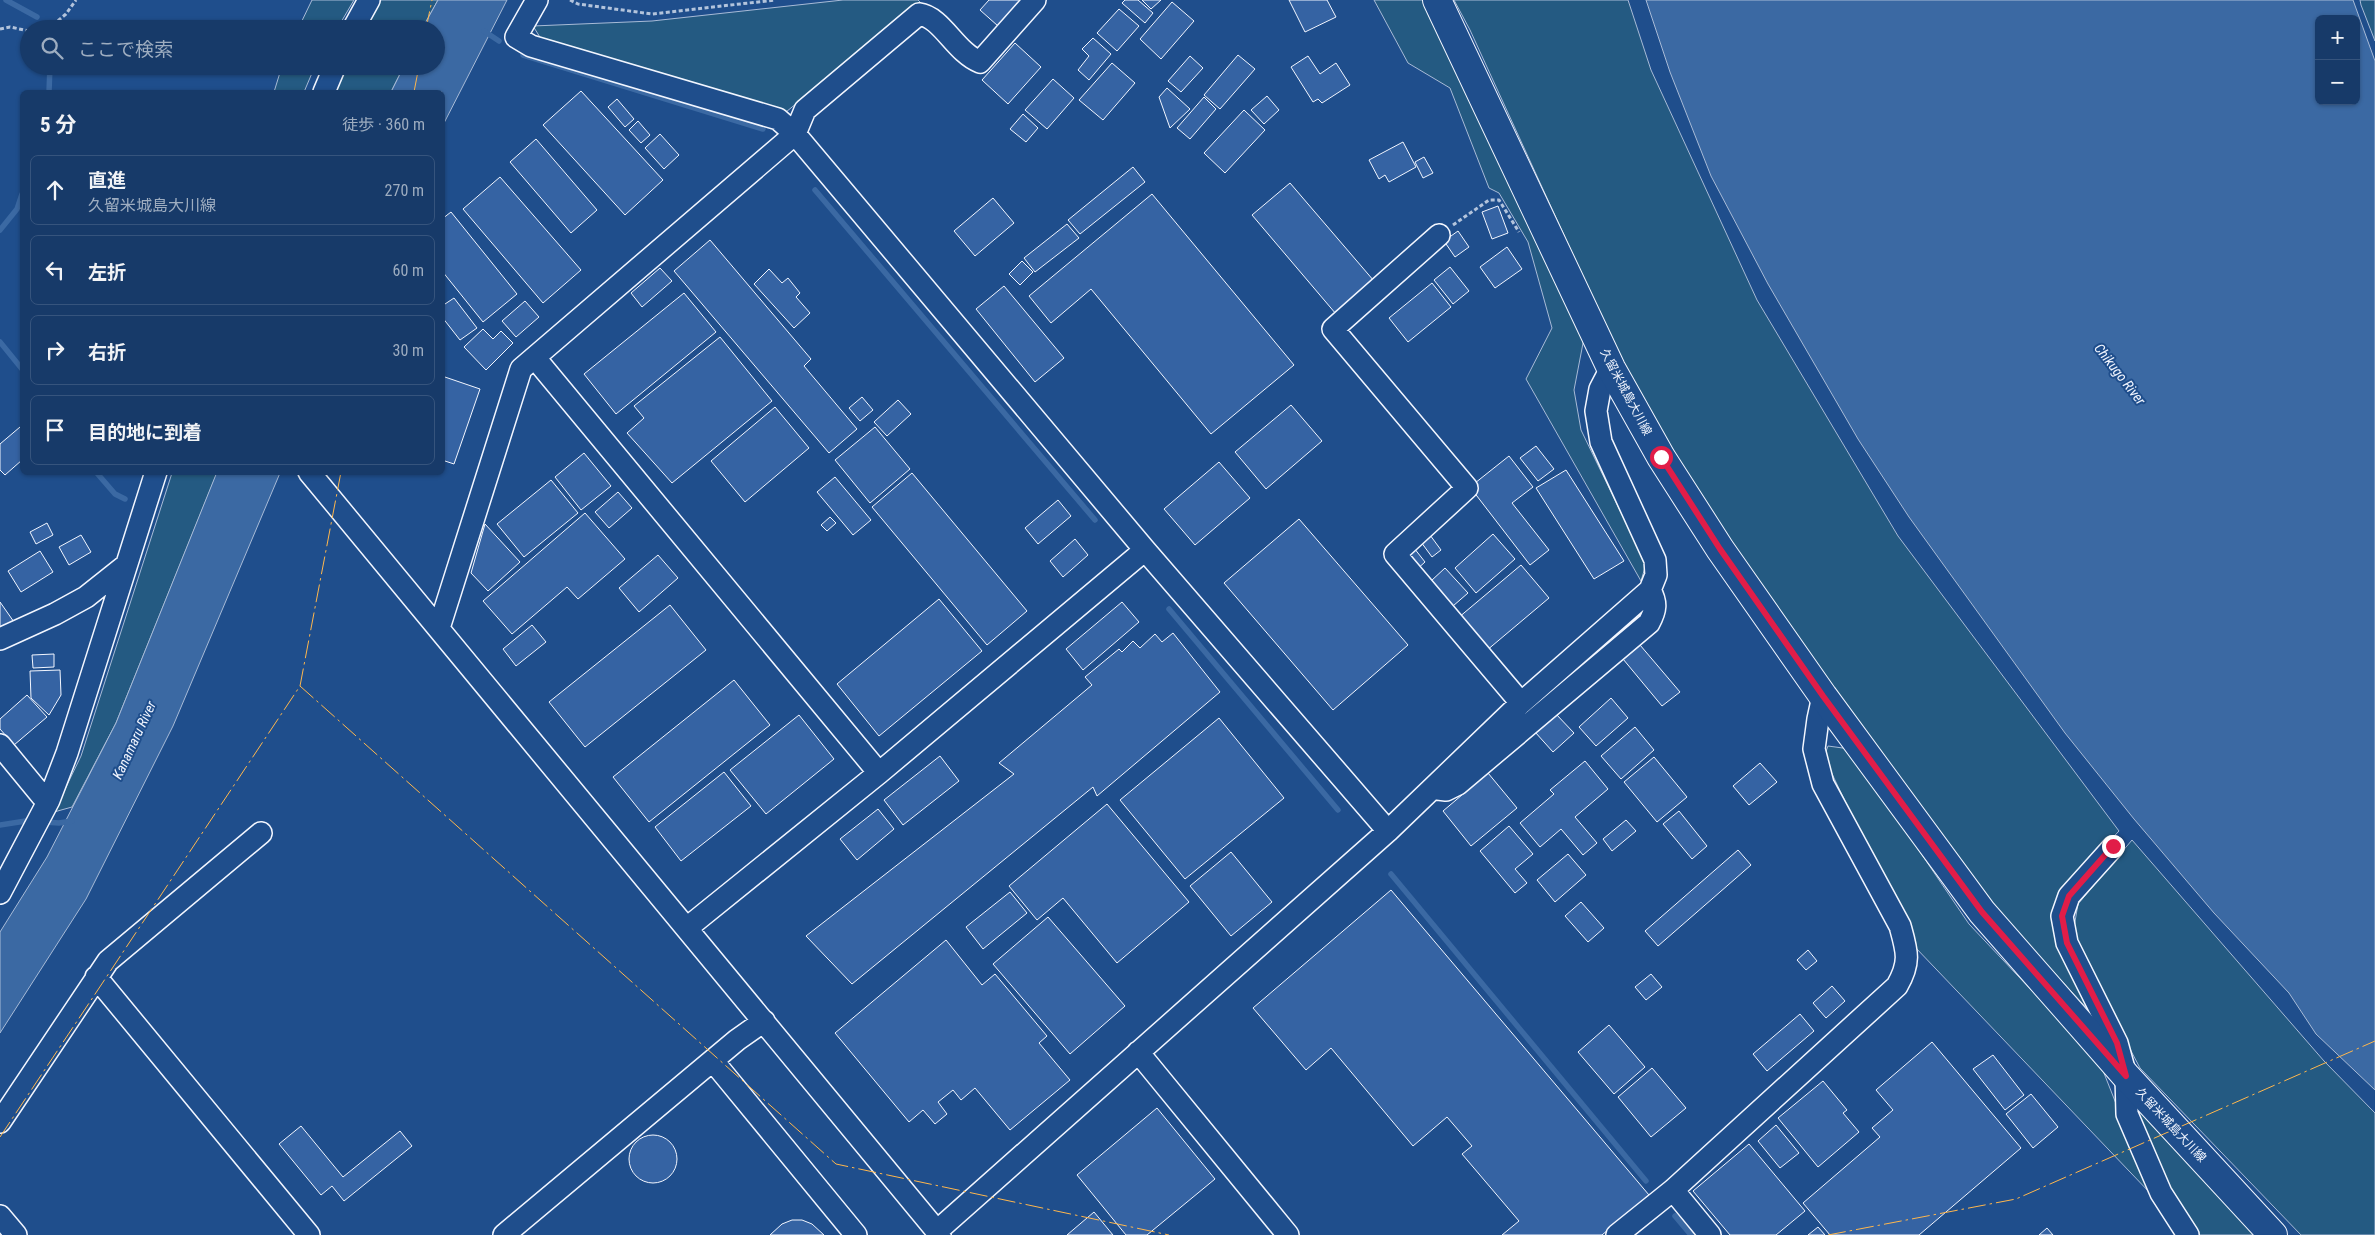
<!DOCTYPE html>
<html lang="ja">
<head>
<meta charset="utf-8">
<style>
  body { margin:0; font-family:"Roboto Condensed","Noto Sans JP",sans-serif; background:#244571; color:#f1f3f6 }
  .controls { position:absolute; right:15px; top:15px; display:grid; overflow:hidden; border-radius:8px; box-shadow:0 1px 4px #0004 }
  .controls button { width:45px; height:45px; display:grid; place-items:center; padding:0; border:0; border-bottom:1px solid #36547d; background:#173a69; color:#f1f3f6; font:25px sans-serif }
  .stop { position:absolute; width:15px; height:15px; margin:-11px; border:4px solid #e11d48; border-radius:50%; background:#fff }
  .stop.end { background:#e11d48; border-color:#fff; box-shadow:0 1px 5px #0008 }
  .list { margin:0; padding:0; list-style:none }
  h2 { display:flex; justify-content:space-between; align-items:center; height:65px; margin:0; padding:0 20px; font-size:21px }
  h2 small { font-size:16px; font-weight:400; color:#9eadc0 }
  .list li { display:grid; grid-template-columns:32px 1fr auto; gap:15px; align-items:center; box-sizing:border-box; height:70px; margin:0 10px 10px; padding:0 10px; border:1px solid #36547d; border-radius:8px }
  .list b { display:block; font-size:19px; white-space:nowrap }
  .list p { margin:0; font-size:16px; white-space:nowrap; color:#9eadc0 }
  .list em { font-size:16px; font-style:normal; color:#9eadc0 }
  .icon { flex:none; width:28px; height:28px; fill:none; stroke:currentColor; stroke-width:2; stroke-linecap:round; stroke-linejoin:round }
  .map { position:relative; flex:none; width:2375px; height:1235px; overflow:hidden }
  .search { position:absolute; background:#173a69; box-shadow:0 1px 4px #0004; left:20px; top:20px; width:425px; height:55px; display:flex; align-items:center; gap:12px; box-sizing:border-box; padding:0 18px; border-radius:28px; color:#9eadc0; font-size:19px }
  .panel { position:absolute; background:#173a69; box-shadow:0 1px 4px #0004; left:20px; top:90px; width:425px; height:385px; border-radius:8px }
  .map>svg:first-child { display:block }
</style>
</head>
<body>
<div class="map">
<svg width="2375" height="1235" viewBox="0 0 2375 1235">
  <rect width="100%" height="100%" fill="#1f4e8c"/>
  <path fill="#245a82" stroke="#a8bbd7" d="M312,0H354L337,29H298Z
    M381,0H438L422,29H365Z
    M843,0H918L920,2L786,112L543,42L533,26L652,21Z
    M1374,0H1424L1584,338L1574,390L1581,430L1646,564L1641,581L1526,379L1552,328L1528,242L1499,193L1489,188L1450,88L1408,63Z
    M1454,0H1628L1651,70L1757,300L1898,536L2119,831L2062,891L2094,1016L1986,899L1728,541L1635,390L1470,30Z
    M2360,0H2375V41L2361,5Z
    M282,66H315L304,92H274Z
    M347,66H404L391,92H335Z
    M172,473H217L116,723L72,807L54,812L81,756Z
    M1828,746L1850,749L1969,924L2100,1063L2152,1195L1914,946L1824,757Z
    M2132,840L2324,1061L2375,1113V1235H2301L2140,1068L2072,939L2078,904Z
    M2143,1108L2255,1235H2197L2168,1186L2134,1120Z"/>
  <path fill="#3b69a3" stroke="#a8bbd7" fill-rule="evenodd" d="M438,0H507L443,125L442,92H391L404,66H436V29H422Z
    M1646,0H2353L2375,61V1090L2316,1034L2289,993L2214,913L2134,819L2065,733L1909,517L1858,439L1768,284L1711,176L1670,72ZM2319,19H2356V101H2319Z
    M217,472L280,473L173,726L86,899L0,1033V932L47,857L116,723Z"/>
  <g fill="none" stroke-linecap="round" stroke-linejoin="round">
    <path stroke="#3b69a3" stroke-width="5.5" d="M6,0L37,17
      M484,31L499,41
      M523,55L763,129
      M49,92L50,66
      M815,190L1095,520
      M0,230L17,209L22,194
      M0,342L22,369
      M96,472L115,494L125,499
      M1169,609L1338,810
      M44,822L59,823L72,821
      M0,825L32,820
      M1391,874L1646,1181
      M1675,1216L1691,1235"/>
  </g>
  <path fill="#3563a3" stroke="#f2f6ff" d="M989,0H1021L998,26L980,10Z
    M1125,0H1138L1153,13L1145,23L1122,3Z
    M1142,0H1161L1151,9Z
    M1289,0H1327L1336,17L1305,32Z
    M1172,2L1194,21L1161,59L1140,39Z
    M1119,9L1139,26L1117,51L1097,33Z
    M1093,38L1111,54L1089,80L1078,70L1089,56L1082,49Z
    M1015,43L1041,67L1008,104L982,80Z
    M1238,55L1255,69L1220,109L1204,95Z
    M1190,56L1203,68L1181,92L1168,81Z
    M1308,56L1320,74L1336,63L1350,85L1322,103L1318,99L1313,102L1291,67Z
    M1112,63L1135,83L1103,120L1079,100Z
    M1053,79L1074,98L1047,129L1025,110Z
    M1167,88L1190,109L1170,128L1159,97Z
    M581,91L663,180L625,215L543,125Z
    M1267,96L1279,110L1264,124L1251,110Z
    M1204,97L1216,109L1190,139L1177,128Z
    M617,99L634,119L625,127L608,107Z
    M1244,110L1265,130L1225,173L1204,153Z
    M1023,114L1038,128L1026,142L1010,129Z
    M638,121L650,135L641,143L629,130Z
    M660,134L679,155L664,169L645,148Z
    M536,139L597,210L571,233L510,162Z
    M1403,142L1416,167L1389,182L1385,175L1379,179L1369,160Z
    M1424,157L1433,173L1423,178L1415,162Z
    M1133,167L1145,182L1080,234L1068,220Z
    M500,177L581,270L543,303L463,209Z
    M1290,183L1374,281L1336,314L1252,215Z
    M1152,194L1294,365L1211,434L1091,289L1051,323L1029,296Z
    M993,198L1014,223L975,256L954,231Z
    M1498,206L1508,233L1492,239L1482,212Z
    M451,212L517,294L483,322L442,271V219Z
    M1067,224L1079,238L1035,272L1024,258Z
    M1458,231L1469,247L1455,257L1444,241Z
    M710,240L811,359L804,366L857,429L829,453L674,271Z
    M1507,247L1522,269L1495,288L1480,267Z
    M1022,261L1033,272L1020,285L1009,274Z
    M1450,267L1469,291L1453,304L1434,280Z
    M660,268L672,281L642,307L631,293Z
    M769,269L782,283L788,278L800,293L796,297L810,313L794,328L754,284Z
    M1432,283L1451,307L1408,342L1389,318Z
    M1004,286L1064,358L1035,382L976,309Z
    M684,293L716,332L616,414L584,374Z
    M454,298L477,328L460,340L442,317V306Z
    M525,301L539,317L516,337L502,321Z
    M483,329L493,339L501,331L513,343L486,370L464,347Z
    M720,337L772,401L672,483L627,433L644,418L634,406Z
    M442,376L480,389L454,464L442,460Z
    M862,397L873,410L860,421L849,408Z
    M898,400L911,414L887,436L874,422Z
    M1291,405L1322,441L1266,489L1235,452Z
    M775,407L809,448L745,502L711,461Z
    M20,427L22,429V460L5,475L0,470V444Z
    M875,427L910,469L870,503L835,460Z
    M1536,446L1554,469L1538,481L1520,458Z
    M584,453L611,486L581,510L555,477Z
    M1509,456L1533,487L1512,503L1549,550L1530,565L1470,487Z
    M1219,462L1250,498L1195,545L1164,509Z
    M1566,470L1624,561L1594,579L1536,488Z
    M912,473L1027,611L987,645L872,507Z
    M835,477L871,520L853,535L817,492Z
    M551,480L578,513L524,557L497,524Z
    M618,492L632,508L609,528L595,512Z
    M1058,500L1071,516L1038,544L1025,528Z
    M585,513L625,559L578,599L567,587L512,634L483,601Z
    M830,517L836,523L827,531L821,525Z
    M1299,519L1408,645L1333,710L1224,583Z
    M47,523L53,535L36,544L30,532Z
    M485,524L520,562L488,591L471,573Z
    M1493,534L1515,559L1476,593L1455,568Z
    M81,535L91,552L69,565L59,547Z
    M1430,535L1441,550L1432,557L1421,542Z
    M1075,539L1088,555L1063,577L1050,561Z
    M1414,548L1425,562L1416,570L1405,555Z
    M40,551L53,572L21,592L8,571Z
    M658,555L678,578L639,612L619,588Z
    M1521,565L1549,598L1486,651L1458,618Z
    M1445,568L1468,593L1453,606L1431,581Z
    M939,599L982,651L879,736L837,684Z
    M0,602L14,622L0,631Z
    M1122,602L1139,622L1083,670L1066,649Z
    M670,605L706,650L585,747L549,702Z
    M532,625L546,642L516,666L503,649Z
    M1173,633L1220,692L1097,796L1093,787L852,984L806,936L1014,774L999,763L1092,685L1085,677L1119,649L1122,652L1133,641L1140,648L1155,634L1162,642Z
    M1640,645L1680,692L1662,706L1623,659Z
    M54,654V667L33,668L32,655Z
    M60,670L61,695L49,715L31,698L30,671Z
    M734,680L770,725L649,822L613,777Z
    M27,695L47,717L14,745L0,729V719Z
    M1611,698L1628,718L1596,746L1579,727Z
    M1555,713L1574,733L1553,752L1535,732Z
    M799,715L834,759L766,814L730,770Z
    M1219,718L1284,798L1185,879L1120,800Z
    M1635,727L1654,750L1621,779L1601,756Z
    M940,756L959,781L903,825L884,800Z
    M1654,757L1687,797L1657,822L1624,782Z
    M1585,761L1608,789L1575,817L1597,843L1583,855L1561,829L1540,847L1520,823L1554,794L1550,790Z
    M1760,763L1777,782L1749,805L1733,786Z
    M724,772L751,806L681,861L655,827Z
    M1488,773L1517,808L1471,846L1443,811Z
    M1107,804L1189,902L1117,963L1063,898L1037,920L1009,886Z
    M878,809L894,829L857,860L840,839Z
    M1679,811L1707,846L1692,859L1663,824Z
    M1626,820L1636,831L1612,851L1603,839Z
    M1509,826L1533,854L1515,869L1527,883L1515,893L1480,851Z
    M1738,850L1751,865L1658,946L1645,931Z
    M1231,852L1272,902L1231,936L1190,886Z
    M1568,854L1586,875L1555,902L1537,880Z
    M1391,890L1649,1195L1602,1235H1502L1519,1221L1462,1154L1472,1146L1447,1117L1413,1146L1331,1048L1306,1070L1253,1008Z
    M1010,892L1027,913L983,949L966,927Z
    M1581,902L1604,928L1588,942L1565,916Z
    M1048,917L1125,1006L1070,1054L993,964Z
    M946,940L982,985L995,974L1047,1036L1039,1043L1070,1080L1010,1130L975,1088L961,1100L953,1090L938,1102L947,1114L935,1124L923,1110L909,1122L835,1033Z
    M1808,950L1817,961L1806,970L1797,960Z
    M1651,974L1662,987L1646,1000L1635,987Z
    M1832,986L1845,1001L1826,1018L1813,1003Z
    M1800,1014L1814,1031L1767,1071L1753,1054Z
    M1609,1025L1645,1067L1614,1094L1578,1052Z
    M1932,1042L2021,1148L1919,1235H1830L1803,1203L1880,1137L1872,1128L1893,1110L1876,1090Z
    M1993,1055L2024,1095L2005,1110L1973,1069Z
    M1652,1068L1686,1108L1651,1137L1618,1097Z
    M1823,1081L1847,1110L1843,1113L1859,1132L1818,1167L1778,1118Z
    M2031,1094L2058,1127L2033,1148L2006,1114Z
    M1157,1108L1215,1179L1147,1235H1126L1077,1175Z
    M1776,1125L1799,1153L1780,1168L1758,1141Z
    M301,1126L343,1177L400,1131L412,1146L344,1201L332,1186L321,1195L279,1144Z
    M629 1159a24 24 0 1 1 48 0a24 24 0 1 1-48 0Z
    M1749,1144L1805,1211L1776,1235H1730L1693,1191Z
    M1094,1212L1113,1235H1067Z
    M792,1220H802L812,1224L824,1235H770L782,1224Z
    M1818,1227L1825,1235H1808Z
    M2047,1228L2053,1235H2039Z"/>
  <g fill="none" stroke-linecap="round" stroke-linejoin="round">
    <defs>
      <path id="minor" d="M537,0L516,37L531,46L778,119L795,134L805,110L919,14C942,17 955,52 980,62L1035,0
        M353,29L369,0
        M324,92L335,66
        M1439,235L1333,329L1467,488L1395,554L1521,703
        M535,358L879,773
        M309,472L940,1235
        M439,628L521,369L795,134L1145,550L1388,831
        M0,639L55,614L86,597L125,566
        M0,745L42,796L49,800
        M1438,789L1446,790L1458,784L1649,623C1656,610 1657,603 1650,590
        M2113,847L2069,896L2062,916L2067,943L2117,1043L2126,1076L2127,1114L2161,1193L2188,1235
        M0,893L49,800L67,753L156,472
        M687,928L879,773L1145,550
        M96,977L309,1235
        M1138,1052L1288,1235
        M713,1061L856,1235
        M0,1122L108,961L261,833
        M1673,1190L1710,1235
        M0,1216L16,1235
        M937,1231L1388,831L1521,703L1650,590L1656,575L1655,560L1601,442L1596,411L1600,389L1611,368
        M504,1235L737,1040L764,1021
        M1617,1235L1673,1190L1897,986C1911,962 1907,951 1900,926L1823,784L1814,749L1818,719L1823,696"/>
      <path id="major" d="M1437,0L1611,368L1661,457L1720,549L1823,696L1982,912L2126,1076L2273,1235"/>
    </defs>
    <use href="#minor" stroke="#f2f6ff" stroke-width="24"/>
    <use href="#major" stroke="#f2f6ff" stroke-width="30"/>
    <path stroke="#b3c4dc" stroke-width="3" stroke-dasharray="4 2.5" stroke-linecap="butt" d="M570,0L578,4L652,14L775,0
      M0,29L10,27L29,31
      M48,29L66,14L76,0
      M1453,225L1489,200H1499L1519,232"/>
    <use href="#minor" stroke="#1f4e8c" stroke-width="21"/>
    <use href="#major" stroke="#1f4e8c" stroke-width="28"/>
    <path stroke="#ffb74d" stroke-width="1" stroke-dasharray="18 4 2.5 4" stroke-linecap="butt" d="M426,29L432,0
      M414,92L419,66
      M300,686L836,1164L1169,1235
      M0,1137L300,686L341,472
      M1828,1235L2016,1199L2375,1041"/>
  </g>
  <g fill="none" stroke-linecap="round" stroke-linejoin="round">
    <path stroke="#e11d48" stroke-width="6" d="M1661,457L1720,549L1823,696L1982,912L2126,1076L2117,1043L2067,943L2062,916L2069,896L2113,846"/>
  </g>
  <g text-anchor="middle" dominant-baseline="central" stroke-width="4" stroke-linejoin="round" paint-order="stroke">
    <g font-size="12" fill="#f2f6ff" stroke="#1f4e8c">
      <text transform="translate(1626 392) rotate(62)">久留米城島大川線</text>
      <text transform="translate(2171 1125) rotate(47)">久留米城島大川線</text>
    </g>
    <g font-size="14" font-style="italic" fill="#f2f6ff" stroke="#1f4e8c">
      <text transform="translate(2120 374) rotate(52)">Chikugo River</text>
      <text transform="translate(134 740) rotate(-65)">Kanamaru River</text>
    </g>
  </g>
</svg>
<div class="controls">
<button>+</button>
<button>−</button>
</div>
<div class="stop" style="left:1661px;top:457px"></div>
<div class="stop end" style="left:2113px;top:846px"></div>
<div class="search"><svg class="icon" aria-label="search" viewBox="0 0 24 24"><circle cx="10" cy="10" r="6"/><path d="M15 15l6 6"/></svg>ここで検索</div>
<section class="panel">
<h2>5 分<small>徒歩 · 360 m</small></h2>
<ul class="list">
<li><svg class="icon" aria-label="ahead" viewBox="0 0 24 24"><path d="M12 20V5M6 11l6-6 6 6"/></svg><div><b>直進</b><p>久留米城島大川線</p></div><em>270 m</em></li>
<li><svg class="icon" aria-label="left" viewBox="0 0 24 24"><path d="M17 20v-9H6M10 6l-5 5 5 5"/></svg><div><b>左折</b></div><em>60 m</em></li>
<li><svg class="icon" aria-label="right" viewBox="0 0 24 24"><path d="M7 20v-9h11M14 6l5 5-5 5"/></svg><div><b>右折</b></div><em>30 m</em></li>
<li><svg class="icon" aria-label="arrive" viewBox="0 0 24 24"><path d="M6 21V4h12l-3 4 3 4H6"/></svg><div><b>目的地に到着</b></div></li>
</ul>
</section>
</div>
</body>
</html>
